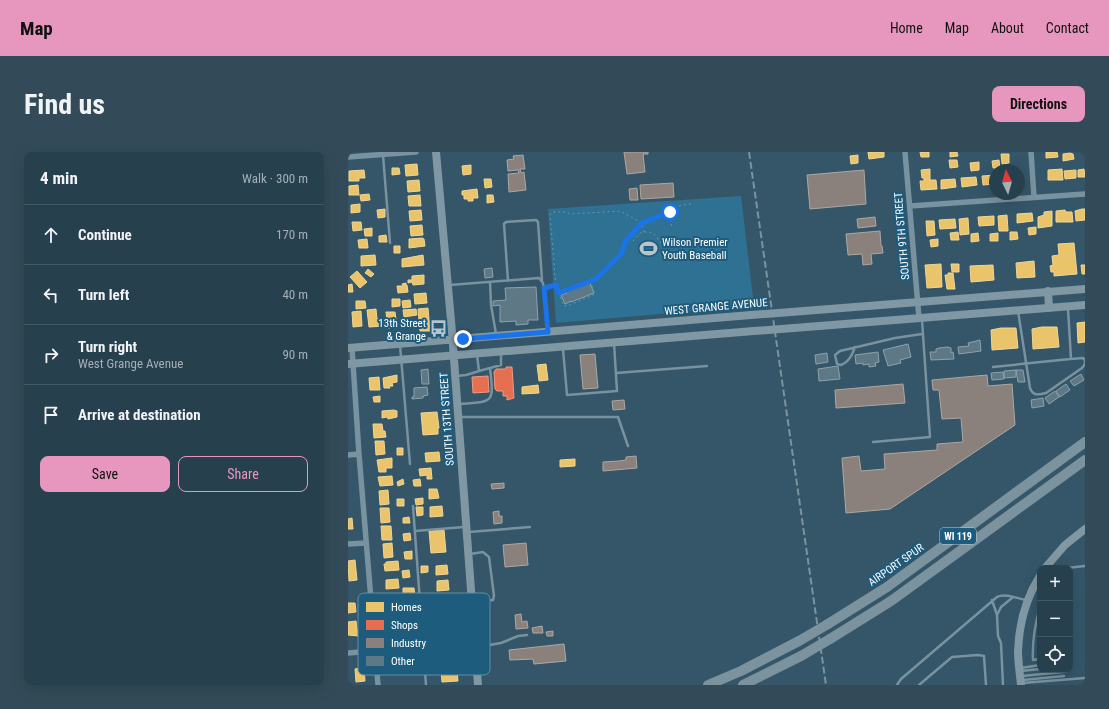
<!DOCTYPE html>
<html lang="en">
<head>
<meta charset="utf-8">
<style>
  body { margin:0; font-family:"Roboto Condensed",sans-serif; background:#334b58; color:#f1f3f6 }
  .controls { position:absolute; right:12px; bottom:12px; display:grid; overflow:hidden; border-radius:8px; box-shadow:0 4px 16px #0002 }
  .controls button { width:36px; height:36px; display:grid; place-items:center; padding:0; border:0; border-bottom:1px solid #435966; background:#27404e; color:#f1f3f6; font:20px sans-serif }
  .compass { position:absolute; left:641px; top:12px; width:36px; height:36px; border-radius:50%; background:#27404e; box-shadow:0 4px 16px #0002; rotate:355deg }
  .stop { position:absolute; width:12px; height:12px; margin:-9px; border:3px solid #1a73e8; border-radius:50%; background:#fff }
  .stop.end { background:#1a73e8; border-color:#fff; box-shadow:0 1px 4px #0008 }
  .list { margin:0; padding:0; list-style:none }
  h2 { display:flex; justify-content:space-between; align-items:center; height:52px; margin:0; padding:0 16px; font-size:17px }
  h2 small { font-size:13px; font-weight:400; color:#a4afb6 }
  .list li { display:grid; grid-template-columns:26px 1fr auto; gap:12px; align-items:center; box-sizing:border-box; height:60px; padding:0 16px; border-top:1px solid #435966 }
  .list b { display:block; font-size:15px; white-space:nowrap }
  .list p { margin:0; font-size:13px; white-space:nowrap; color:#a4afb6 }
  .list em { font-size:13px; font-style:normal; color:#a4afb6 }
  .actions { display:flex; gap:8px; padding:12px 16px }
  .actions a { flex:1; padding:9px 0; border:1px solid #e797bd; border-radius:8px; text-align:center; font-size:14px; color:#e797bd }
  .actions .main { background:#e797bd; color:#111 }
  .icon { flex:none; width:22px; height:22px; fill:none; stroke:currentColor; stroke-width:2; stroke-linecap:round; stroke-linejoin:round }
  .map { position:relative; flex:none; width:737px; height:533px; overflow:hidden; border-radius:8px }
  header { display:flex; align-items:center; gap:24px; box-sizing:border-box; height:56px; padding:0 20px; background:#e797bd; color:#111 }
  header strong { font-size:19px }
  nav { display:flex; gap:22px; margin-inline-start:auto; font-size:14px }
  .intro { display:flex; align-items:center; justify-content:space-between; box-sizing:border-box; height:96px; padding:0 24px }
  h1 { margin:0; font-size:28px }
  .button { padding:10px 18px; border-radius:8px; background:#e797bd; color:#111; font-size:14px; font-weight:700 }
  main { display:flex; gap:24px; padding:0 24px }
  aside { flex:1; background:#27404e; border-radius:8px; box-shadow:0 4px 16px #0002 }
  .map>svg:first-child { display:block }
</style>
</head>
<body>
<header>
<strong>Map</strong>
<nav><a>Home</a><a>Map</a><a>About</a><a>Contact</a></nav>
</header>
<div class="intro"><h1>Find us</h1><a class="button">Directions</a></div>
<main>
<aside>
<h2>4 min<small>Walk · 300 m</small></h2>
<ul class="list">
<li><svg class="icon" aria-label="ahead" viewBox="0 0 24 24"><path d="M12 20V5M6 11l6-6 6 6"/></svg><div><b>Continue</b></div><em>170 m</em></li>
<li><svg class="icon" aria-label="left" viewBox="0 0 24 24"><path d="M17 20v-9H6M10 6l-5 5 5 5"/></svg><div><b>Turn left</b></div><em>40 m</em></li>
<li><svg class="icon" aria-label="right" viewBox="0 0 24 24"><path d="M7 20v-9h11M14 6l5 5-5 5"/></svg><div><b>Turn right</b><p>West Grange Avenue</p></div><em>90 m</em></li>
<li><svg class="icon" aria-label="arrive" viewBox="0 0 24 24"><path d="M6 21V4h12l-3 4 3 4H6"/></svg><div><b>Arrive at destination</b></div></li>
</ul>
<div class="actions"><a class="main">Save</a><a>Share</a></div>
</aside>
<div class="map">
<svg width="737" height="533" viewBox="0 0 737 533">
  <rect width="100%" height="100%" fill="#345668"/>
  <path fill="#2e7193" d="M393,44L406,154L208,171L200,57Z"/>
  <path fill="#e9c46a" stroke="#f0d697" d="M520,0H536V5L521,7Z
    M572,0H581V5H573Z
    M602,0H609L610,4L602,5Z
    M698,0H709L710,5L698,6Z
    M722,1L725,2L726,7L715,9V2Z
    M653,2H661V11L654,12Z
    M510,3V11L503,12L502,4Z
    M601,8H609L610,15L602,16Z
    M651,8L652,16H645L644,9Z
    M631,10V18L623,19L622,11Z
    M69,12L70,23L58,24L57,13Z
    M123,13V22L115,23L114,14Z
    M44,16H51L52,22L44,23Z
    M582,17V28H588L589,37L573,38L572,29H576V26H574L573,18Z
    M714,17L715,28H700V18Z
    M736,17L737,25H730V18Z
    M16,18L17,26H11V29H1V19Z
    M728,18V26L717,27L716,19Z
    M647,23V32L635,33L634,24Z
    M628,25L629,33L614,35L613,26Z
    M136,27H143L144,35L137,36Z
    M607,27L608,35L593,37V28Z
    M71,28L72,39L60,40L59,29Z
    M10,33L11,43H1V34Z
    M129,37L130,46H125V49H120V47H116V43H114V39Z
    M21,42L22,48L13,49L12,43Z
    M72,43L73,54H61L60,44Z
    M139,43H145L146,50L139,51Z
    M12,52V60L3,61V53Z
    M37,57V65L30,66L29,58Z
    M734,57H737V68L728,69L727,59Z
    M73,58L74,68L62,69L61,59Z
    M717,58L718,60H724L725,70H708V59Z
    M704,59V74L690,76V65L696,63V60Z
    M684,61L685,69L669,71V62Z
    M659,63L660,79H651L650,64Z
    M646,64V73L631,74L630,65Z
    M620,66L621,82L612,83L611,67Z
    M607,67L608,76L592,77L591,68Z
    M578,69H586L587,83L579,84Z
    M4,70H13L14,78L5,79Z
    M74,73L75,83L63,84L62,74Z
    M688,75V82L681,83L680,76Z
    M24,76V84H17L16,77Z
    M610,80L611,88H603L602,81Z
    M662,80H669L670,87L662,88Z
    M630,81L631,89L623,90V82Z
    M650,81V89H642V82Z
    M38,83L39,90H31V84Z
    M74,86L76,87L77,94L61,96V87Z
    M19,87L20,96H11L10,88Z
    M590,87V94L583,95L582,88Z
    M726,91L729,122L706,124V120H703L702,114L705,113L704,104L711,103L710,92Z
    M46,94H52V101H46Z
    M27,103L28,113L13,114V104Z
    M75,103L76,113L54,115V107Z
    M686,109L687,125L669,126L668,111Z
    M593,112L594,135L579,136L577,113Z
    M603,112H611V120H604Z
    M645,113L646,128L623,130L622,114Z
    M733,113H737V122H734Z
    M20,117L26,122L23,125L17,121Z
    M9,119L19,130L12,136L2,125Z
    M600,121H605L607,137H599L597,123H600Z
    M76,123V132L65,133L64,130L60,131V128H64V124Z
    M58,131V133H59L60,140L50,141L49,134H55L54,132Z
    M4,132L5,140H0V133Z
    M78,141L79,151L67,152L66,142Z
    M44,147H52V154L44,155Z
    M62,148L63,155L55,156L54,149Z
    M8,149H17L18,156L8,157Z
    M80,156L82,179H72L70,157Z
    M28,157L29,167H35L36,174L21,175L19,158Z
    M68,157L69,163L56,165L55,158Z
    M13,159L14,174L5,175L4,160Z
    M38,160H47L49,175L40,176Z
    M737,170V190L730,191L729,171Z
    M694,175H709L711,195L685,197L684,177Z
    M653,176H668L670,196L644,198L643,178Z
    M198,212L200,228L191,229L189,213Z
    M49,223V230L44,231L45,234H41L42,236H36L35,226Z
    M31,225L32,238H22L21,226Z
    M190,233L191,241L174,242V235Z
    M32,244V250H26L25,245Z
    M46,258L49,259V265L40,267L39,265L34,266V259Z
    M89,260L91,276H90V282L75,283L73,261Z
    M25,272H34L35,279H37L38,285L26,286Z
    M27,289H36L37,302L28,303Z
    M49,296H55V303H49Z
    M91,300L92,309L78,310L77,301Z
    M44,306V316H38V320H31L29,308Z
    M227,307V314L212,315V308Z
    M83,316L84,327H79V323L72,324L71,317Z
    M44,324L45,333L32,334L30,325Z
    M55,327L56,332L50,334L49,330Z
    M72,327L73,334H66L65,328Z
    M81,337H89L91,346L81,347Z
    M40,338L41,352L32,353L31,339Z
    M75,346V352L68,353L67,347Z
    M49,347H56V354H49Z
    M94,354L95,364L82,365V355Z
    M68,355H75V363L69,364Z
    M32,356H41L42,370L33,371Z
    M61,365L62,371H55V366Z
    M4,366L5,377H0V367Z
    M33,374H43L44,388H34Z
    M96,378L98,400L83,401L81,379Z
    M62,381L63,388L56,389L55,382Z
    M44,391L45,405L36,406L35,392Z
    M64,399V407H57L56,400Z
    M7,408L9,428L1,429L0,409Z
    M50,409L51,418L37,419L36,412H38V410Z
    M99,413L100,422L88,423V414Z
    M73,414H80V420L73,421Z
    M61,418L62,425L55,426L54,419Z
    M50,427L51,436L38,437V428Z
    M100,428L101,438L89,439V429Z
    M55,436H66L67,445L55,446Z
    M0,451H7L8,460L0,461Z
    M8,469L10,484L0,483V470Z
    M108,507L110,529L94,530L92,508Z
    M16,515L17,529L8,530L7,517Z"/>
  <path fill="#e76f51" stroke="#ee9a85" d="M158,215H164L166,246L159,248V244H155V239H149L147,237L146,220L148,217H158Z
    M140,224L141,240L125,241L124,225Z"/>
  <path fill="#8a817c" stroke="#ada7a3" d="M276,0H300V2H295L297,20L279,22Z
    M175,3L177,17H172L173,21L176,20L178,38L161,40L160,22L171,21L170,18L160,19L159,8L166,7L165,4Z
    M516,18L518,52L462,57L459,23Z
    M325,31L326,45L293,47L292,33Z
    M289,36L290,48H282L281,37Z
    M527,65L528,74L510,76L509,67Z
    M532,79L533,94H534L535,101L523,102L524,112L515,113L514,102L500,103L498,82Z
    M247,202L250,236L235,237L232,203Z
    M639,223L640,234L664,232L667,273L542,357L498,361L494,306L511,304L513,319L537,317L536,302L589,298V292L615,290L613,266L594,267L591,238H585L584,228Z
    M555,232L557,251L488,256L487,238Z
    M276,248L277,257L265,258L264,249Z
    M288,304L289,316L255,319V310L271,309L278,308V305Z
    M156,331V336L144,337L143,332Z
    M151,359V364H154V371L146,372L145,360Z
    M178,391L180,413L157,415L155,393Z
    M173,462L174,470L179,469L180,476L168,477L167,463Z
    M194,474L195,481H185L184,476Z
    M205,479V484H199L198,480Z
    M216,492L218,509L186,512L185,507L162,508L161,498Z"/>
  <path fill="#5f7886" stroke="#8ca2ad" d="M144,116L145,125L137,126L136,117Z
    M241,129L246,141L223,150V149L217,152L213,143L219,141L218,139Z
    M188,135L190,168H180V172L168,173V169L152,170V153L145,154V149L158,148L157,136Z
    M632,188L633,199L611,202L610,195L621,194L620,191Z
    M560,192L563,205L552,208L553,211L540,214L535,198Z
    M599,195L603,196V201L605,200L606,207L583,208L582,200H588V197L591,196Z
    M530,200L531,210L527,211L528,214L521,215V212L515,213V211L508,212L507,203Z
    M479,201L480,210L468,212L467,203Z
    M490,214L492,227L471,229L470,217Z
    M80,217L81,232H74L73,218Z
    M668,218V225L656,226V219Z
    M668,218H675L677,230H670Z
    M655,220L656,227L644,228L643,221Z
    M733,222L736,228L726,234L722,229Z
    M718,232L722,238L712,245L708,239Z
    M79,235L80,243L75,244V246L64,247V245H66V236Z
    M707,239L711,245L701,252L697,246Z
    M695,246L696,254L684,256L683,248Z"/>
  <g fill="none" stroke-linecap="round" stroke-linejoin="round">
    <path stroke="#78929f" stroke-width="1" stroke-dasharray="2 3" stroke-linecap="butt" d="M324,74C315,57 330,53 344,52
      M285,89L292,81C306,77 307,84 315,93
      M242,129L247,142L222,153L216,154L208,135L202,63L204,60H219L222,62L272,59L294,71L296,80
      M201,135L207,133
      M211,141L248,127L274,101L277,89L294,71L322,60"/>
    <path stroke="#78929f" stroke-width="2.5" d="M35,3L42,91
      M160,129L156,72L158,70L188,68L190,70L194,128
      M142,130L143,153L148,182
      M102,133L191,126L195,131L200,178
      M670,159L682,236C685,244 690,243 698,241L734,216L737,212V208L735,206L723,207L720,157
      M52,193L62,312
      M507,195C504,203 501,210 493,213L489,212L487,203L492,199L547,186L574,182
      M215,197L219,243L269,239L266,191
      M129,203L131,219L142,216
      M645,215L722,207
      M268,221L359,214
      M108,224L118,223L131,219
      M112,252C146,249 146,252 142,216L153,213V202
      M113,265H270L280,294
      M525,290L582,285L574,168
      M65,354L78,533
      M67,379L116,375
      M121,380L182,375
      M122,402L135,400L141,405L146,444L145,448L126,450
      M718,416L737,414
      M644,448L649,463L650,484L653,491L655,533
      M692,455C687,472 684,489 685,508L692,507
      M649,463L653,455L664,446
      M130,495L153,491L170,484L179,483
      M673,516L692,513
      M673,519L692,517
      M674,524L715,520
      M675,528L716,524
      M674,531L737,526
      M549,533L553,527L649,445C657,441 668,446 678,448
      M571,533L604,505L630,503L636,504L638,533"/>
    <path stroke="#78929f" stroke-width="5.5" d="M557,0L571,166
      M683,0L686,45
      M0,5L68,0
      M562,54L737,42
      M4,196L11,302L30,533
      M0,303L11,302
      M0,392L18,391
      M0,501L127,491"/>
    <path stroke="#8097a4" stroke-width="8" d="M88,0L104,180L130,533
      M700,139L701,156
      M443,160L737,137
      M446,176L737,153
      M0,196L403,163
      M0,212L406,179
      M697,416L717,393L737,377
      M673,533C672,522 670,510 670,499C671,473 678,446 692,424"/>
    <path stroke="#7b929f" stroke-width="10" d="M480,472L539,435L737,290
      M482,487L543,449L737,308
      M360,533L393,519L451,489
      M395,533L453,504"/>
    <path stroke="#7b929f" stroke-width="2" stroke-dasharray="7 3" stroke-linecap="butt" d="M401,0L478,533"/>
    <path stroke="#8097a4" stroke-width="8" d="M403,163L443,160
      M406,179L446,176"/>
    <path stroke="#7b929f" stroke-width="10" d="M451,489L480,472
      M453,504L482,487"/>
  </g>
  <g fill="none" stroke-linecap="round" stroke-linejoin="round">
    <path stroke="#1a73e8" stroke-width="5" d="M115,187L200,180L196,136L208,133L211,141L248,127L274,101L277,90L294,71L322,60"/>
  </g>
  <defs>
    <symbol id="stadium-bare" viewBox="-9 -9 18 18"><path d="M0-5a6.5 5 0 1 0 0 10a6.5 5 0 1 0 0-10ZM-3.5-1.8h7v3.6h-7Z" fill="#b8c4ca" stroke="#1e5c7e" stroke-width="2.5" paint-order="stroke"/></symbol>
    <symbol id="bus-bare" viewBox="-9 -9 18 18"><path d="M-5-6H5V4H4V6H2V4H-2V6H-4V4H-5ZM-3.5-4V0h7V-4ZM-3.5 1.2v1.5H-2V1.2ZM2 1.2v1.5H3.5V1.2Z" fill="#b8c4ca" stroke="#1e5c7e" stroke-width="2.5" paint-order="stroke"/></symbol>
  </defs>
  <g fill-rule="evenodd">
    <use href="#stadium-bare" x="288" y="84" width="25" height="25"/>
    <use href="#bus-bare" x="78" y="164" width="25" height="25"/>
  </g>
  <g text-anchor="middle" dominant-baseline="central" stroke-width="4" stroke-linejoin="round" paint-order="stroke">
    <rect fill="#1e5c7e" stroke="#bcced8" stroke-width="1" x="592" y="376" width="36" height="16" rx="3"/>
    <g font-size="10" font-weight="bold" fill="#fff">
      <text x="610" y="384">WI 119</text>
    </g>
    <g font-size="11" fill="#fff" stroke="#1e5c7e">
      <text transform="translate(554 84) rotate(-95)">SOUTH 9TH STREET</text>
      <text transform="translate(368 155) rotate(-5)">WEST GRANGE AVENUE</text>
      <text transform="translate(99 267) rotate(-94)">SOUTH 13TH STREET</text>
      <text transform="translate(548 413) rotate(-35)">AIRPORT SPUR</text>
    </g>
    <g font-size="11" fill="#fff" stroke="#1e5c7e" text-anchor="start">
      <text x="314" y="90">Wilson Premier<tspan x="314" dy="13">Youth Baseball</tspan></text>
      <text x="78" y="171" text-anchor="end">13th Street<tspan x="78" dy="13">&amp; Grange</tspan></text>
    </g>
  </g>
  <rect x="10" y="441" width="132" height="82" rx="6" fill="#1e5c7e" stroke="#628da5" stroke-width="1"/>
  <rect x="18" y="450" width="18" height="10" fill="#e9c46a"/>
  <rect x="18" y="468" width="18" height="10" fill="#e76f51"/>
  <rect x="18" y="486" width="18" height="10" fill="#8a817c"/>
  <rect x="18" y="504" width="18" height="10" fill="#5f7886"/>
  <g font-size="11" fill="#fff">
    <text x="43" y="459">Homes</text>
    <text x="43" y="477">Shops</text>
    <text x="43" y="495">Industry</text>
    <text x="43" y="513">Other</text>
  </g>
</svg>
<div class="controls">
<button>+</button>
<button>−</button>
<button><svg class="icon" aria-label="locate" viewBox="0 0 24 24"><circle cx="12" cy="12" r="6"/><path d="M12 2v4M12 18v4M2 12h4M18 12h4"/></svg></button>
</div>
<svg class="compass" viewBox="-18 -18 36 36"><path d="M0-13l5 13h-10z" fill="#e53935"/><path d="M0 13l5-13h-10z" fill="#a4afb6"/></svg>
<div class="stop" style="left:322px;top:60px"></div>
<div class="stop end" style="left:115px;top:187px"></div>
</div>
</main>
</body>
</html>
